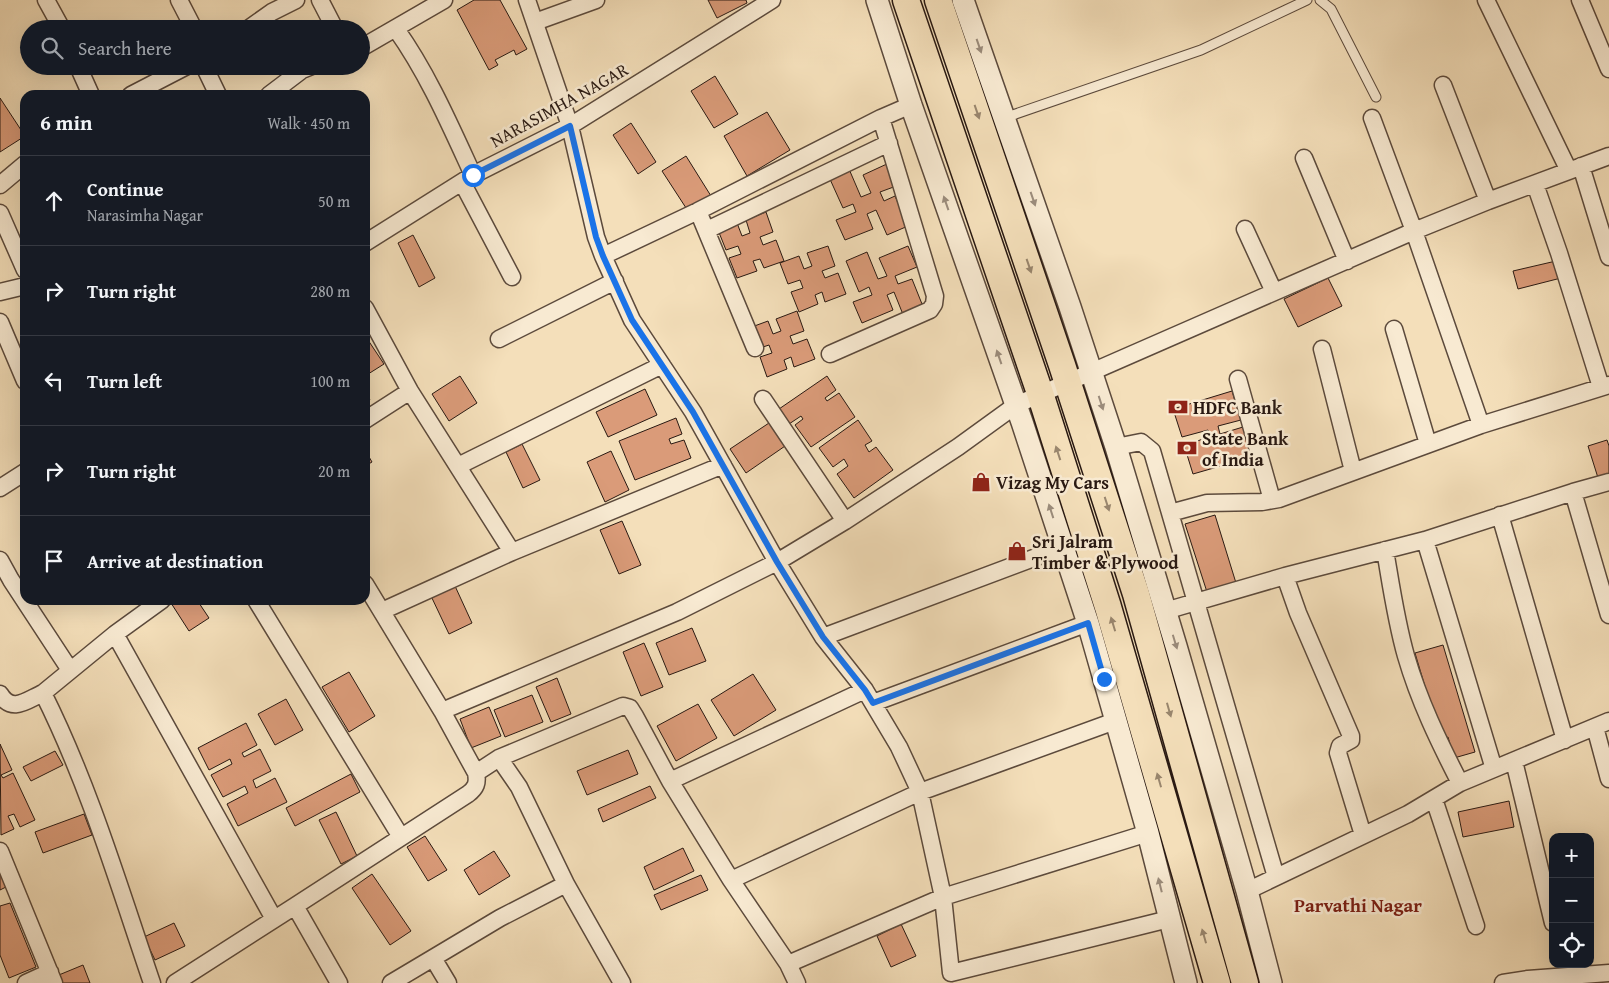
<!DOCTYPE html>
<html lang="en">
<head>
<meta charset="utf-8">
<style>
  body { margin:0; font-family:"Gentium Book Plus",serif; background:#242831; color:#f1f3f6 }
  .controls { position:absolute; right:15px; bottom:15px; display:grid; overflow:hidden; border-radius:10px; box-shadow:0 5px 20px #0002 }
  .controls button { width:45px; height:45px; display:grid; place-items:center; padding:0; border:0; border-bottom:1px solid #363941; background:#171b24; color:#f1f3f6; font:25px sans-serif }
  .stop { position:absolute; width:15px; height:15px; margin:-11px; border:4px solid #1a73e8; border-radius:50%; background:#fff }
  .stop.end { background:#1a73e8; border-color:#fff; box-shadow:0 1px 5px #0008 }
  .list { margin:0; padding:0; list-style:none }
  h2 { display:flex; justify-content:space-between; align-items:center; height:65px; margin:0; padding:0 20px; font-size:21px }
  h2 small { font-size:16px; font-weight:400; color:#9ea1a6 }
  .list li { display:grid; grid-template-columns:32px 1fr auto; gap:15px; align-items:center; box-sizing:border-box; height:90px; padding:0 20px; border-top:1px solid #363941 }
  .list b { display:block; font-size:19px; white-space:nowrap }
  .list p { margin:0; font-size:16px; white-space:nowrap; color:#9ea1a6 }
  .list em { font-size:16px; font-style:normal; color:#9ea1a6 }
  .icon { flex:none; width:28px; height:28px; fill:none; stroke:currentColor; stroke-width:2; stroke-linecap:round; stroke-linejoin:round }
  .map { position:relative; flex:none; width:1609px; height:983px; overflow:hidden }
  .search { position:absolute; background:#171b24; box-shadow:0 5px 20px #0002; left:20px; top:20px; width:350px; height:55px; display:flex; align-items:center; gap:12px; box-sizing:border-box; padding:0 18px; border-radius:28px; color:#9ea1a6; font-size:19px }
  .panel { position:absolute; background:#171b24; box-shadow:0 5px 20px #0002; left:20px; top:90px; width:350px; height:515px; border-radius:15px }
  .map>svg:first-child { display:block }
</style>
</head>
<body>
<div class="map">
<svg width="1609" height="983" viewBox="0 0 1609 983">
  <rect width="100%" height="100%" fill="#f4dfba"/>
  <filter id="stains"><feTurbulence type="fractalNoise" baseFrequency=".004" numOctaves="4"/><feColorMatrix values="0 0 0 0 .2 0 0 0 0 .09 0 0 0 0 .02 0 0 0 .5 -.17"/></filter>
  <radialGradient id="worn" r=".72"><stop offset=".6" stop-color="#630" stop-opacity="0"/><stop offset="1" stop-color="#630" stop-opacity=".3"/></radialGradient>
  <path fill="#da9b79" stroke="#291912" d="M474,0H500L527,49L516,55L514,50L495,60L498,65L489,70L457,10Z
    M708,0H746L747,3L717,18Z
    M715,76L738,114L714,128L691,91Z
    M0,98L25,136L0,152Z
    M767,112L790,150L747,176L724,136Z
    M631,123L656,162L638,174L613,135Z
    M686,156L711,196L688,211L662,171Z
    M889,163L899,185L880,192L884,201L895,196L908,226L887,235L876,210L867,214L873,229L845,240L836,220L856,212L853,204L843,208L829,177L849,169L861,197L871,193L863,175Z
    M766,212L773,232L760,237L763,245L776,240L784,261L764,268L760,259L753,261L757,271L737,278L729,258L741,254L738,246L726,250L718,230L737,223L742,236L750,233L746,220Z
    M413,235L435,278L419,287L398,243Z
    M828,246L835,266L822,271L825,278L838,273L846,294L825,302L822,292L815,295L818,304L799,312L791,292L803,288L800,280L788,284L780,263L799,256L804,269L812,266L807,253Z
    M908,246L917,267L895,276L898,284L912,279L924,309L904,317L894,292L887,295L893,310L862,323L853,302L872,295L869,287L859,292L846,261L867,252L878,279L887,276L879,258Z
    M1556,261L1561,278L1518,289L1513,271Z
    M1328,278L1342,306L1298,327L1284,299Z
    M797,311L804,331L790,336L793,344L807,339L815,359L794,367L791,357L784,360L787,369L767,377L760,357L772,353L769,345L757,349L749,328L768,321L773,334L781,331L776,319Z
    M368,340L384,364L365,376V342Z
    M460,376L477,403L449,421L432,394Z
    M827,376L836,390L825,398L827,401L839,393L855,417L811,447L795,425L803,419L801,416L789,424L779,409Z
    M645,389L657,415L608,437L596,412Z
    M1232,391L1241,420L1218,426L1220,434L1243,427L1252,457L1193,474L1184,445L1210,437L1208,430L1182,437L1173,409Z
    M365,392L370,400L365,403Z
    M676,418L682,434L669,439L671,444L684,440L691,458L635,480L619,441Z
    M858,420L872,441L865,445L869,452L876,447L893,470L854,498L837,474L848,466L844,459L833,467L819,448Z
    M772,421L788,444L746,473L730,449Z
    M1607,440L1609,446V478L1599,481L1588,446Z
    M522,444L540,480L523,488L506,452Z
    M365,450L372,462L365,466Z
    M611,451L629,490L605,502L587,462Z
    M1215,515L1236,583L1207,592L1185,524Z
    M622,521L641,565L619,574L600,530Z
    M455,586L472,623L449,634L431,596Z
    M176,600H197L209,618L189,631L171,603Z
    M692,628L706,661L669,675L656,643Z
    M644,643L663,687L641,696L623,652Z
    M1443,645L1475,752L1454,758L1448,737L1443,739L1434,709L1432,710L1415,653Z
    M349,672L375,716L349,732L322,687Z
    M753,674L776,710L734,736L711,700Z
    M557,678L571,714L551,722L536,687Z
    M532,695L543,722L505,737L494,710Z
    M286,699L303,730L275,745L258,714Z
    M698,704L717,738L676,761L657,726Z
    M489,707L501,736L471,748L460,719Z
    M246,723L257,745L242,753L244,757L260,749L271,771L253,780L256,788L275,778L287,802L238,826L227,804L248,793L245,786L223,797L211,775L232,764L230,759L209,770L198,748Z
    M0,744L12,770L1,775L3,778L13,773L35,820L20,827L14,814L8,816L14,829L1,835Z
    M628,750L638,774L587,795L577,771Z
    M55,751L63,765L31,781L23,767Z
    M351,774L360,792L295,826L286,808Z
    M650,786L656,798L603,822L598,809Z
    M1509,801L1514,827L1463,837L1458,812Z
    M336,812L357,856L341,864L319,820Z
    M84,814L92,835L43,853L35,832Z
    M425,836L447,870L428,881L407,847Z
    M683,848L694,871L654,890L644,867Z
    M494,851L510,876L479,895L464,870Z
    M0,869L8,886L0,890Z
    M372,874L411,931L390,945L352,888Z
    M701,875L708,890L661,910L654,895Z
    M10,903L36,967L9,978L0,955V906Z
    M174,923L185,946L155,960L144,937Z
    M901,924L916,956L891,967L877,936Z
    M83,965L90,983H57L54,977Z"/>
  <g fill="none" stroke-linecap="round" stroke-linejoin="round">
    <defs>
      <path id="service" d="M1320,0L1331,9L1376,97
        M1004,118L1201,50L1307,0"/>
      <path id="minor" d="M46,0L62,29
        M179,0L194,29
        M320,0L335,29
        M527,0L570,126L596,237L603,256L632,320L693,412L777,562L823,637L865,690L899,747L920,792L943,897L951,973L1169,919
        M1486,0L1569,171
        M1580,0L1609,69
        M535,22L596,0
        M248,29L272,12L296,0
        M396,29C428,74 450,125 473,175
        M361,48L444,0
        M78,66L91,95
        M204,66L218,95
        M1443,85L1488,201
        M131,95L187,66
        M269,95L302,70L312,66
        M1609,156L1488,201L1414,231L1481,425L1609,385
        M1304,158L1347,261
        M1581,166L1609,257
        M462,182L512,277
        M1535,184L1559,253L1601,387
        M0,185L25,164
        M0,213L25,270
        M1245,229L1274,292
        M707,230L889,143
        M365,243L473,175L570,126L772,0
        M603,256L698,211
        M0,292L25,286
        M365,308L410,391L512,552L723,465
        M0,322L25,381
        M1394,329L1428,444
        M499,339L615,281
        M755,348L698,211L881,118L911,105
        M1322,349L1353,471
        M830,354L930,310L934,304L935,296L881,118
        M1238,379L1272,500
        M763,399L845,521
        M365,420L410,391
        M1116,447L1141,442L1152,451L1276,877
        M458,466L662,365
        M0,488L25,472
        M1573,492L1609,615
        M1170,513L1207,503L1262,502L1279,499L1481,425
        M1500,515L1565,740
        M1425,540L1494,769
        M1385,550C1391,585 1396,621 1406,656C1419,701 1439,742 1460,783
        M0,560L11,580L70,670
        M1285,576L1298,613L1351,736V740L1340,746L1338,753L1363,835
        M256,600L401,837
        M382,611L512,552
        M1165,611L1285,576L1425,540L1573,492L1609,482
        M115,634L274,919
        M823,637L1063,547
        M0,694C12,714 27,700 43,693
        M873,703L1088,623
        M442,711L677,612L777,562L845,521L958,447L1016,405L1414,231L1372,118
        M1595,727L1609,779
        M499,758L519,787L566,884L622,983
        M1514,761L1553,923
        M476,773L499,758L623,706L630,708L635,716L670,781
        M1434,799L1476,926
        M0,851L54,983
        M731,880L920,792L1115,721
        M1247,891L1408,814L1460,783L1609,721
        M295,906L468,794C476,788 478,783 476,773L442,711L365,584
        M433,958L500,918L566,884
        M788,964L943,897L1148,833
        M26,983L50,972
        M152,983C119,886 89,785 43,693L115,634L162,600
        M175,983L295,906L339,983
        M391,983L433,958L448,983
        M797,983L788,964L731,880L670,781L865,690
        M1503,983L1528,979L1609,973"/>
      <path id="tertiary" d="M877,0L911,105L1022,422L1088,623L1148,833L1186,983
        M963,0L1070,307L1116,447L1176,646L1247,891L1271,983"/>
      <path id="primary" d="M906,0L1040,393L1108,607L1217,983
        M938,0L1062,365L1136,594L1245,983"/>
    </defs>
    <use href="#service" stroke="#5c4a3c" stroke-width="11"/>
    <use href="#minor" stroke="#5c4a3c" stroke-width="19"/>
    <use href="#tertiary" stroke="#5c4a3c" stroke-width="24"/>
    <use href="#primary" stroke="#291912" stroke-width="29"/>
    <use href="#service" stroke="#f8ead2" stroke-width="9"/>
    <use href="#minor" stroke="#f8ead2" stroke-width="16"/>
    <use href="#tertiary" stroke="#f8ead2" stroke-width="21"/>
    <use href="#primary" stroke="#f4dfba" stroke-width="26"/>
  </g>
  <defs><path id="oneway-solid" d="M-6-.8H1V-3.2L6.5 0L1 3.2V.8H-6Z" transform="scale(1.25)"/></defs>
  <g fill="#9b8c7c">
    <use href="#oneway-solid" transform="translate(979 46) rotate(71)"/>
    <use href="#oneway-solid" transform="translate(1033 199) rotate(71)"/>
    <use href="#oneway-solid" transform="translate(946 203) rotate(-109)"/>
    <use href="#oneway-solid" transform="translate(999 357) rotate(-109)"/>
    <use href="#oneway-solid" transform="translate(1101 403) rotate(72)"/>
    <use href="#oneway-solid" transform="translate(1051 511) rotate(-108)"/>
    <use href="#oneway-solid" transform="translate(1175 642) rotate(73)"/>
    <use href="#oneway-solid" transform="translate(1160 885) rotate(-104)"/>
  </g>
  <g fill="#99866e">
    <use href="#oneway-solid" transform="translate(977 112) rotate(71)"/>
    <use href="#oneway-solid" transform="translate(1029 266) rotate(71)"/>
    <use href="#oneway-solid" transform="translate(1058 453) rotate(-108)"/>
    <use href="#oneway-solid" transform="translate(1107 504) rotate(72)"/>
    <use href="#oneway-solid" transform="translate(1113 624) rotate(-107)"/>
    <use href="#oneway-solid" transform="translate(1169 710) rotate(74)"/>
    <use href="#oneway-solid" transform="translate(1159 780) rotate(-106)"/>
    <use href="#oneway-solid" transform="translate(1204 936) rotate(-106)"/>
  </g>
  <g fill="none" stroke-linecap="round" stroke-linejoin="round">
    <path stroke="#1a73e8" stroke-width="6" d="M473,175L570,126L596,237L603,256L632,320L693,412L777,562L823,637L865,690L873,703L1088,623L1104,679"/>
  </g>
  <defs>
    <symbol id="bank-bare" viewBox="-9 -9 18 18"><path d="M-6-4H6V4H-6ZM0-2.3a2.3 2.3 0 1 0 0 4.6a2.3 2.3 0 1 0 0-4.6Z" fill="#8f2418" stroke="#f8ead2" stroke-width="2.5" paint-order="stroke"/></symbol>
    <symbol id="shop-bare" viewBox="-9 -9 18 18"><path d="M-5-2.5h2.3a2.7 3.5 0 0 1 5.4 0H5L5.5 6h-11ZM-1.5-2.5h3a1.5 2.3 0 0 0-3 0Z" fill="#8f2418" stroke="#f8ead2" stroke-width="2.5" paint-order="stroke"/></symbol>
  </defs>
  <g fill-rule="evenodd">
    <use href="#bank-bare" x="1164" y="393" width="28" height="28"/>
    <use href="#bank-bare" x="1173" y="434" width="28" height="28"/>
    <use href="#shop-bare" x="967" y="468" width="28" height="28"/>
    <use href="#shop-bare" x="1003" y="537" width="28" height="28"/>
  </g>
  <g text-anchor="middle" dominant-baseline="central" stroke-width="5" stroke-linejoin="round" paint-order="stroke">
    <g font-size="18" fill="#291912" stroke="#f8ead2">
      <text transform="translate(559 105) rotate(-29)">NARASIMHA NAGAR</text>
    </g>
    <g font-size="18" font-weight="bold" fill="#291912" stroke="#f8ead2" text-anchor="start">
      <text x="1193" y="407">HDFC Bank</text>
      <text x="1202" y="438">State Bank<tspan x="1202" dy="21">of India</tspan></text>
      <text x="996" y="482">Vizag My Cars</text>
      <text x="1032" y="541">Sri Jalram<tspan x="1032" dy="21">Timber &amp; Plywood</tspan></text>
    </g>
    <g font-size="19" font-weight="bold" fill="#7a1f14" stroke="#f8ead2">
      <text x="1358" y="905">Parvathi Nagar</text>
    </g>
  </g>
  <rect width="100%" height="100%" filter="url(#stains)"/>
  <rect width="100%" height="100%" fill="url(#worn)"/>
</svg>
<div class="controls">
<button>+</button>
<button>−</button>
<button><svg class="icon" aria-label="locate" viewBox="0 0 24 24"><circle cx="12" cy="12" r="6"/><path d="M12 2v4M12 18v4M2 12h4M18 12h4"/></svg></button>
</div>
<div class="stop" style="left:473px;top:175px"></div>
<div class="stop end" style="left:1104px;top:679px"></div>
<div class="search"><svg class="icon" aria-label="search" viewBox="0 0 24 24"><circle cx="10" cy="10" r="6"/><path d="M15 15l6 6"/></svg>Search here</div>
<section class="panel">
<h2>6 min<small>Walk · 450 m</small></h2>
<ul class="list">
<li><svg class="icon" aria-label="ahead" viewBox="0 0 24 24"><path d="M12 20V5M6 11l6-6 6 6"/></svg><div><b>Continue</b><p>Narasimha Nagar</p></div><em>50 m</em></li>
<li><svg class="icon" aria-label="right" viewBox="0 0 24 24"><path d="M7 20v-9h11M14 6l5 5-5 5"/></svg><div><b>Turn right</b></div><em>280 m</em></li>
<li><svg class="icon" aria-label="left" viewBox="0 0 24 24"><path d="M17 20v-9H6M10 6l-5 5 5 5"/></svg><div><b>Turn left</b></div><em>100 m</em></li>
<li><svg class="icon" aria-label="right" viewBox="0 0 24 24"><path d="M7 20v-9h11M14 6l5 5-5 5"/></svg><div><b>Turn right</b></div><em>20 m</em></li>
<li><svg class="icon" aria-label="arrive" viewBox="0 0 24 24"><path d="M6 21V4h12l-3 4 3 4H6"/></svg><div><b>Arrive at destination</b></div></li>
</ul>
</section>
</div>
</body>
</html>
